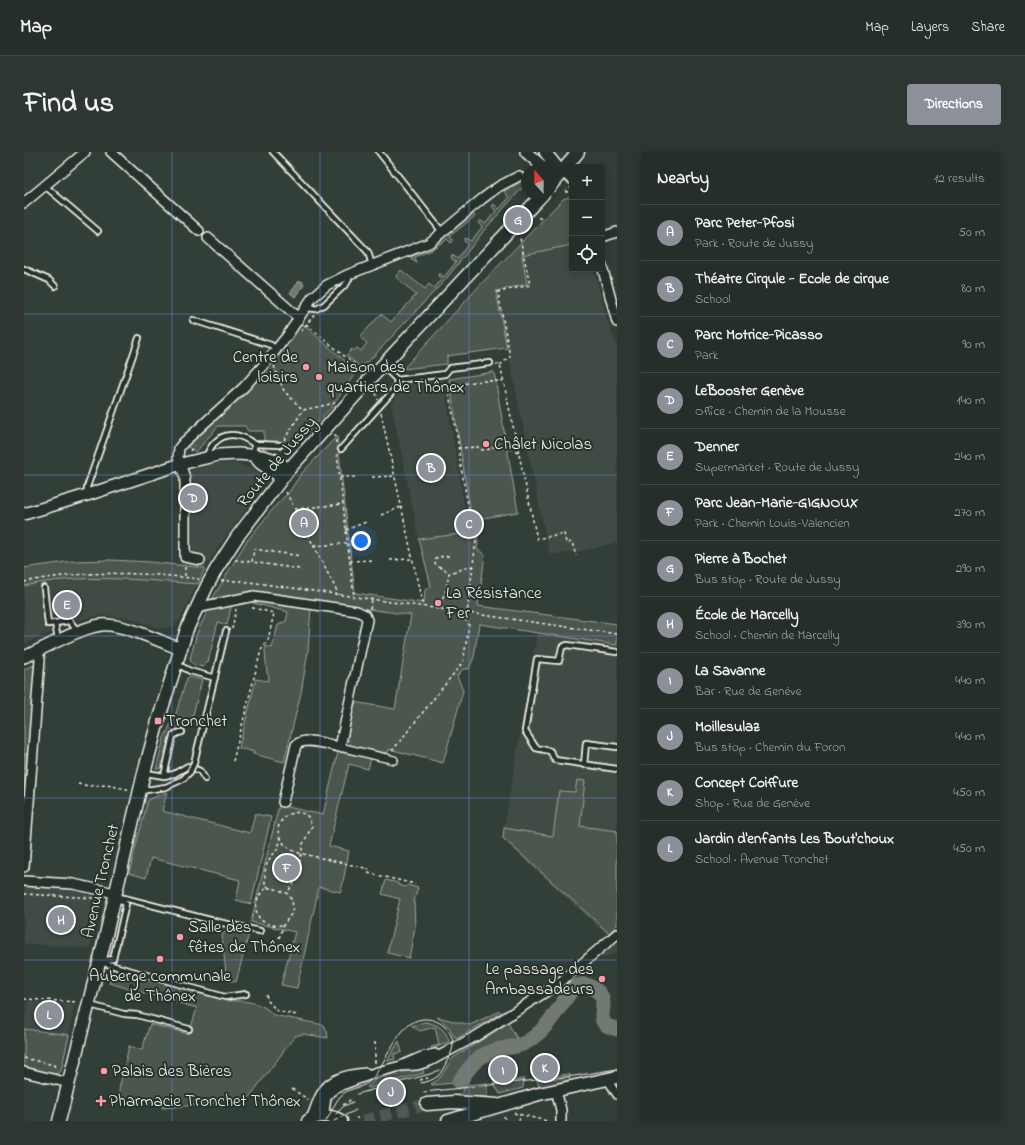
<!DOCTYPE html>
<html lang="en">
<head>
<meta charset="utf-8">
<style>
  body { margin:0; font-family:"Indie Flower",sans-serif; background:#2e3632; color:#f1f3f6 }
  .controls { position:absolute; right:12px; top:12px; display:grid; overflow:hidden; border-radius:4px; box-shadow:0 2px 10px #0003 }
  .controls button { width:36px; height:36px; display:grid; place-items:center; padding:0; border:0; border-bottom:1px solid #424a47; background:#262e2a; color:#f1f3f6; font:20px sans-serif }
  .compass { position:absolute; left:497px; top:12px; width:36px; height:36px; border-radius:50%; background:#262e2a; box-shadow:0 2px 10px #0003; rotate:339deg }
  .you { position:absolute; left:337px; top:389px; width:14px; height:14px; margin:-10px; border:3px solid #fff; border-radius:50%; background:#1a73e8; box-shadow:0 0 0 6px #1a73e833 }
  .badge { display:grid; place-items:center; width:26px; height:26px; border-radius:50%; background:#8c9099; color:#fff; font-size:13px; font-weight:700 }
  .pin { position:absolute; translate:-50% -50%; border:2px solid #fff; box-shadow:0 1px 4px #0006 }
  .list { margin:0; padding:0; list-style:none }
  h2 { display:flex; justify-content:space-between; align-items:center; height:52px; margin:0; padding:0 16px; font-size:17px }
  h2 small { font-size:13px; font-weight:400; color:#a4a8a8 }
  .list li { display:grid; grid-template-columns:26px 1fr auto; gap:12px; align-items:center; box-sizing:border-box; height:56px; padding:0 16px; border-top:1px solid #424a47 }
  .list b { display:block; font-size:15px; white-space:nowrap }
  .list p { margin:0; font-size:13px; white-space:nowrap; color:#a4a8a8 }
  .list em { font-size:13px; font-style:normal; color:#a4a8a8 }
  .icon { flex:none; width:22px; height:22px; fill:none; stroke:currentColor; stroke-width:2; stroke-linecap:round; stroke-linejoin:round }
  .map { position:relative; flex:none; width:593px; height:969px; overflow:hidden; border-radius:4px }
  header { display:flex; align-items:center; gap:24px; box-sizing:border-box; height:56px; padding:0 20px; background:#262e2a; border-bottom:1px solid #424a47 }
  header strong { font-size:19px }
  nav { display:flex; gap:22px; margin-inline-start:auto; font-size:14px }
  .intro { display:flex; align-items:center; justify-content:space-between; box-sizing:border-box; height:96px; padding:0 24px }
  h1 { margin:0; font-size:28px }
  .button { padding:10px 18px; border-radius:4px; background:#8c9099; color:#fff; font-size:14px; font-weight:700 }
  main { display:flex; gap:24px; padding:0 24px }
  aside { flex:1; background:#262e2a; border-radius:4px; box-shadow:0 2px 10px #0003 }
  .map>svg:first-child { display:block }
</style>
</head>
<body>
<header>
<strong>Map</strong>
<nav><a>Map</a><a>Layers</a><a>Share</a></nav>
</header>
<div class="intro"><h1>Find us</h1><a class="button">Directions</a></div>
<main>
<div class="map">
<svg width="593" height="969" viewBox="0 0 593 969">
  <rect width="100%" height="100%" fill="#323e38"/>
  <filter id="ink" filterUnits="userSpaceOnUse"><feTurbulence type="fractalNoise" baseFrequency=".025" numOctaves="2"/><feDisplacementMap in="SourceGraphic" scale="8" xChannelSelector="R" yChannelSelector="G"/><feConvolveMatrix kernelMatrix="1 2 1 2 8 2 1 2 1" color-interpolation-filters="sRGB"/></filter>
  <g filter="url(#ink)">
    <path fill="#404b44" d="M548,93V117H570L583,167L593,195V390L564,398L527,403L524,396L483,196L472,139L503,132L498,103Z
      M419,227L445,381L395,387L367,251L383,232Z
      M200,310L215,312L233,319L240,326V332L195,394L181,416L155,470L147,475L138,477L104,466L76,463L54,468L0,492V434L24,429L60,426H96L156,431V322L189,312Z
      M513,481L593,493V800L578,807L583,783L478,687Z
      M0,733L45,736L79,744L66,796L0,792Z
      M3,849L50,852L45,883L0,877Z"/>
    <path fill="#4c564f" stroke="#a0a49c" d="M502,27L503,31L500,34L462,76L423,126L344,210L335,214L323,204V202L328,197L330,199L333,196L337,199L343,191L336,185L357,162L367,170L392,143L372,125V124L377,118L401,137L405,132L410,136L418,127L414,124L415,121L420,125L432,110L427,106L428,103L434,107L444,92L440,89L441,86L447,89L458,75L454,71L456,68L461,72L472,59L468,54L470,52L475,57L485,46L480,39Z
      M548,44V93L498,103L503,132L472,139L483,196L423,204V212L379,217L458,131L539,47Z
      M449,62L451,64L426,84L429,89L427,91L423,87L407,98L391,105L393,111L388,108L387,105L410,94Z
      M277,171L333,219L307,256L267,297L256,290L240,289V279H224L221,274H194L172,300L162,294L252,204Z
      M470,220L494,360L448,368L425,227Z
      M313,284L331,441L400,451L401,438L407,434L395,387L452,380L454,389L453,397L461,403L454,454L593,472V493L455,472L450,505L445,517H439L433,524L439,539L419,611L365,597L364,601L328,595L323,586L330,550L371,557L387,463L236,442L187,449L222,390L253,352L265,340L277,322Z
      M86,408L126,410L181,416L174,432C115,428 58,421 0,434V416L49,409Z
      M227,448L287,455L284,499L277,541L260,610L229,602L230,600L215,596L232,527L244,529L245,523L243,522L241,498L242,494L248,496L254,473L262,469L264,460L229,451Z
      M206,452L207,455L203,473L194,470L184,510H182L180,515C175,514 168,514 166,507L173,481L184,458Z
      M11,513L5,602H0V517Z
      M167,525L178,528L167,571L159,569L157,576C143,578 140,604 137,616L132,617L140,586L152,561L163,526Z
      M314,600L347,606L344,617L325,612L305,694L325,699L317,740L295,735L273,836L257,833L271,780L227,770L255,653L299,663Z
      M553,628L561,629L556,674L593,679V773L585,781L479,686L480,676L529,684L535,639L551,640Z
      M143,640L138,659L226,681L231,662L247,665L227,752L212,748L216,728L127,706L122,726L105,721L124,648Z
      M362,728L374,731V733L382,735L383,733L394,736L390,749L391,775L385,806L363,801L376,747L358,742Z
      M209,776L225,781L212,830L204,828L202,822L198,782Z
      M89,817L203,849C219,848 239,850 249,863L300,873L303,879L304,886L279,882L271,884L224,947L210,948L209,950L138,956L140,948L104,952L103,946L96,947L95,938L105,894L118,898L126,872L165,882L173,856L85,831Z
      M476,859L477,861L432,887L425,875L413,865L446,873Z
      M401,870C414,872 422,877 425,890L408,897L407,895L415,893L411,875L396,879L388,874Z
      M484,871L494,888C480,893 462,895 450,906C442,913 436,922 430,931L408,933L407,932C419,927 421,915 429,906Z
      M0,877L45,883L37,919L30,923L0,916Z
      M375,889L378,900L370,902L371,907L363,909Z
      M398,915L400,921L345,936L343,935L353,926Z
      M546,922L545,928L515,936L513,926Z
      M500,927L499,936L476,942L469,930Z
      M463,931V945L435,944L443,933Z"/>
    <path fill="#727972" stroke="#a6a9a1" d="M275,129H278L280,133L271,145L266,141Z
      M0,602H5L0,661Z"/>
    <g fill="none" stroke-linecap="round" stroke-linejoin="round">
      <path stroke="#727972" stroke-width="15" d="M435,930C447,913 455,901 477,897C485,895 493,895 501,891C523,879 533,857 548,838C553,833 558,831 565,834C591,846 571,861 581,872C584,875 589,876 593,877"/>
      <path stroke="#4f5952" stroke-width="12" stroke-dasharray="12 6" stroke-linecap="butt" d="M339,969L403,952"/>
      <defs>
        <path id="service" d="M249,0L344,100L348,113
          M355,0L419,81
          M21,34L74,79
          M0,117L25,128L31,134
          M282,156L292,157L300,153L323,131L325,127V122
          M169,168L247,193L253,198
          M359,214L373,228L421,222L426,216L466,211
          M230,292L256,293
          M317,297L371,237L373,228
          M182,305C191,282 209,276 230,292V302
          M63,343V335L115,186
          M20,436L24,472L31,471
          M34,488L31,471L45,469L54,479
          M593,500L543,493L538,495L535,509L513,507L501,579L512,596L526,599L531,608L593,617
          M153,512L166,519L191,526
          M170,611L202,479
          M560,613L562,591L593,595
          M122,621L140,624L150,622L164,614L176,619L181,627
          M140,624L149,584L154,581L158,580
          M116,639L142,635L159,627
          M92,744L194,770L236,779
          M76,809L89,807L102,752L93,746
          M76,810L201,845L222,842
          M66,853L100,862L113,863L165,877"/>
        <path id="pedestrian" d="M316,595L370,608
          M583,927L593,943"/>
        <path id="minor" d="M87,0L175,79
          M538,21L548,27
          M0,51L61,0
          M578,85L593,80
          M184,86L275,166
          M578,114L593,170
          M176,408L161,405V326L154,305L155,296L159,291L220,235L238,215L263,184L288,146L303,133L323,123L405,91L458,47L474,35L495,24
          M172,456L230,444L333,459L341,463L343,468L316,595C305,593 281,584 272,593L259,650
          M0,715L15,520L16,508L14,499
          M0,729L49,732L91,741
          M377,914L393,913L406,909L454,883L534,832L593,782
          M0,920L45,931
          M532,938L537,958V969
          M302,964L300,959L302,946L305,941L312,935L353,920L377,914L398,905L411,902
          M287,967C291,958 293,949 298,941C306,926 327,922 342,921"/>
        <path id="tertiary" d="M502,0L519,15L538,21
          M521,0L538,21
          M230,304L236,311L258,326
          M0,362L63,343L157,312L194,303L214,302L238,304L249,307L265,317
          M0,505C21,496 55,476 77,473C97,471 136,489 156,497"/>
        <path id="secondary" d="M527,33L554,0
          M403,952L430,950L473,953
          M35,969L79,795L120,621L134,569L163,477L183,434L193,416L213,385L265,317L346,227L519,42
          M284,969C293,962 308,963 317,969
          M424,969L515,942L593,925"/>
      </defs>
      <use href="#service" stroke="#f4f1e8" stroke-width="8"/>
      <use href="#pedestrian" stroke="#f4f1e8" stroke-width="10"/>
      <use href="#minor" stroke="#f4f1e8" stroke-width="12"/>
      <use href="#tertiary" stroke="#f4f1e8" stroke-width="14"/>
      <use href="#secondary" stroke="#f4f1e8" stroke-width="15"/>
      <path stroke="#f4f1e8" stroke-width="1.5" stroke-dasharray="3 3" stroke-linecap="butt" d="M541,40L547,35
        M541,40H548
        M514,66H519
        M282,172L336,217
        M277,179L290,163
        M472,212L476,213L513,387L540,381L542,391L548,390L552,404
        M476,213L486,205L474,140L506,133L496,86
        M250,214L260,239L279,258
        M424,237C441,230 461,227 479,230
        M352,241L354,248
        M357,261L399,455
        M311,282L312,292
        M260,288L279,258L311,251
        M434,296L454,295L458,298L466,297L473,293L479,294L494,300
        M166,299L170,294
        M313,302L330,445
        M316,325H332
        M348,325L370,324
        M262,340L315,443
        M271,357L319,352
        M357,363L377,355
        M322,378L342,370
        M290,394L324,391
        M425,404L414,405L411,408V412L414,415L419,416L425,421
        M211,408L227,410
        M366,408L388,407
        M326,409L350,408
        M161,415V425
        M275,417L228,410L230,397L277,404
        M197,429H216L240,432L593,482
        M0,430C58,418 116,420 175,427
        M346,457L348,448
        M414,457L422,438L425,421L449,414
        M208,477L212,457
        M368,599L439,510L445,473L442,470L452,388L448,374L436,310L433,282L422,228
        M209,609L237,498L244,488L250,461L225,455
        M54,632L66,634L83,633L107,638
        M256,685L260,692L271,700L345,717
        M344,721L391,732
        M245,736L241,732C241,722 240,713 247,705C250,701 254,698 255,693C257,687 254,682 254,677C256,663 275,654 285,666C286,668 287,672 288,674L279,692L274,721L270,731L263,741
        M0,742L70,746
        M255,786C257,782 258,776 260,772C263,767 267,764 268,759C270,752 267,743 261,740C257,739 250,736 245,736C230,738 221,777 259,773
        M242,843L244,849L253,859L273,863
        M0,847L54,850
        M0,906L30,913L32,919
        M351,911V888
        M396,928L404,926
        M268,937L285,948
        M319,953L329,946
        M490,961L523,969
        M480,964L482,969
        M332,966H334
        M495,969L496,962"/>
      <use href="#service" stroke="#26332d" stroke-width="4.5"/>
      <use href="#pedestrian" stroke="#26332d" stroke-width="7"/>
      <use href="#minor" stroke="#26332d" stroke-width="9"/>
      <use href="#tertiary" stroke="#26332d" stroke-width="11"/>
      <use href="#secondary" stroke="#26332d" stroke-width="12"/>
      <path stroke="#f4f1e8" stroke-width="1" d="M400,940L550,924L593,917
        M333,942L406,922L416,918
        M312,962L320,954L329,950
        M302,969C308,960 311,948 320,941C329,935 340,936 347,928C363,911 373,870 399,867C414,866 430,878 429,894C428,900 425,906 422,911C420,915 418,920 414,924C409,928 404,930 397,931
        M310,969L332,958"/>
      <defs>
        <path id="service-bridge" d="M159,627L166,620L170,611"/>
      </defs>
      <use href="#service-bridge" stroke="#f4f1e8" stroke-width="8" stroke-linecap="butt"/>
      <use href="#service-bridge" stroke="#26332d" stroke-width="4.5"/>
    </g>
  </g>
  <path fill="none" stroke="#6887de" stroke-width="1" stroke-opacity="0.55" d="M148,0V969M296,0V969M445,0V969M0,162H593M0,323H593M0,484H593M0,646H593M0,808H593"/>
  <g fill="#ff9aa2" stroke="#26332d" stroke-width="1.5">
    <circle cx="282" cy="215" r="4"/>
    <circle cx="295" cy="225" r="4"/>
    <circle cx="462" cy="292" r="4"/>
    <circle cx="414" cy="451" r="4"/>
    <rect x="130" y="565" width="8" height="8" rx="2"/>
    <circle cx="156" cy="785" r="4"/>
    <circle cx="136" cy="807" r="4"/>
    <circle cx="578" cy="827" r="4"/>
    <circle cx="80" cy="919" r="4"/>
    <path d="M75 943h4v4h4v4h-4v4h-4v-4h-4v-4h4z"/>
  </g>
  <g text-anchor="middle" dominant-baseline="central" stroke-width="4" stroke-linejoin="round" paint-order="stroke">
    <g font-size="17" fill="#f4f1e8" stroke="#26332d" text-anchor="start">
      <text x="274" y="205" text-anchor="end">Centre de<tspan x="274" dy="20">loisirs</tspan></text>
      <text x="303" y="215">Maison des<tspan x="303" dy="20">quartiers de Thônex</tspan></text>
      <text x="470" y="292">Châlet Nicolas</text>
      <text x="422" y="441">La Résistance<tspan x="422" dy="20">Fer</tspan></text>
      <text x="142" y="569">Tronchet</text>
      <text x="164" y="775">Salle des<tspan x="164" dy="20">fêtes de Thônex</tspan></text>
      <text x="570" y="817" text-anchor="end">Le passage des<tspan x="570" dy="20">Ambassadeurs</tspan></text>
      <text x="136" y="824" text-anchor="middle">Auberge communale<tspan x="136" dy="20">de Thônex</tspan></text>
      <text x="88" y="919">Palais des Bières</text>
      <text x="85" y="949">Pharmacie Tronchet Thônex</text>
    </g>
    <g font-size="17" fill="#f4f1e8" stroke="#26332d">
      <text transform="translate(253 310) rotate(-50)">Route de Jussy</text>
      <text transform="translate(77 729) rotate(-77)">Avenue Tronchet</text>
    </g>
  </g>
</svg>
<div class="controls">
<button>+</button>
<button>−</button>
<button><svg class="icon" aria-label="locate" viewBox="0 0 24 24"><circle cx="12" cy="12" r="6"/><path d="M12 2v4M12 18v4M2 12h4M18 12h4"/></svg></button>
</div>
<svg class="compass" viewBox="-18 -18 36 36"><path d="M0-13l5 13h-10z" fill="#e53935"/><path d="M0 13l5-13h-10z" fill="#a4a8a8"/></svg>
<div class="you"></div>
<div class="pin badge" style="left:280px;top:371px">A</div>
<div class="pin badge" style="left:407px;top:316px">B</div>
<div class="pin badge" style="left:445px;top:372px">C</div>
<div class="pin badge" style="left:169px;top:346px">D</div>
<div class="pin badge" style="left:43px;top:453px">E</div>
<div class="pin badge" style="left:263px;top:716px">F</div>
<div class="pin badge" style="left:494px;top:68px">G</div>
<div class="pin badge" style="left:37px;top:768px">H</div>
<div class="pin badge" style="left:479px;top:918px">I</div>
<div class="pin badge" style="left:367px;top:940px">J</div>
<div class="pin badge" style="left:521px;top:916px">K</div>
<div class="pin badge" style="left:25px;top:863px">L</div>
</div>
<aside>
<h2>Nearby<small>12 results</small></h2>
<ul class="list">
<li><span class="badge">A</span><div><b>Parc Peter-Pfosi</b><p>Park · Route de Jussy</p></div><em>50 m</em></li>
<li><span class="badge">B</span><div><b>Théatre Cirqule - Ecole de cirque</b><p>School</p></div><em>80 m</em></li>
<li><span class="badge">C</span><div><b>Parc Motrice-Picasso</b><p>Park</p></div><em>90 m</em></li>
<li><span class="badge">D</span><div><b>LeBooster Genève</b><p>Office · Chemin de la Mousse</p></div><em>140 m</em></li>
<li><span class="badge">E</span><div><b>Denner</b><p>Supermarket · Route de Jussy</p></div><em>240 m</em></li>
<li><span class="badge">F</span><div><b>Parc Jean-Marie-GIGNOUX</b><p>Park · Chemin Louis-Valencien</p></div><em>270 m</em></li>
<li><span class="badge">G</span><div><b>Pierre à Bochet</b><p>Bus stop · Route de Jussy</p></div><em>290 m</em></li>
<li><span class="badge">H</span><div><b>École de Marcelly</b><p>School · Chemin de Marcelly</p></div><em>390 m</em></li>
<li><span class="badge">I</span><div><b>La Savanne</b><p>Bar · Rue de Genève</p></div><em>440 m</em></li>
<li><span class="badge">J</span><div><b>Moillesulaz</b><p>Bus stop · Chemin du Foron</p></div><em>440 m</em></li>
<li><span class="badge">K</span><div><b>Concept Coiffure</b><p>Shop · Rue de Genève</p></div><em>450 m</em></li>
<li><span class="badge">L</span><div><b>Jardin d'enfants Les Bout'choux</b><p>School · Avenue Tronchet</p></div><em>450 m</em></li>
</ul>
</aside>
</main>
</body>
</html>
